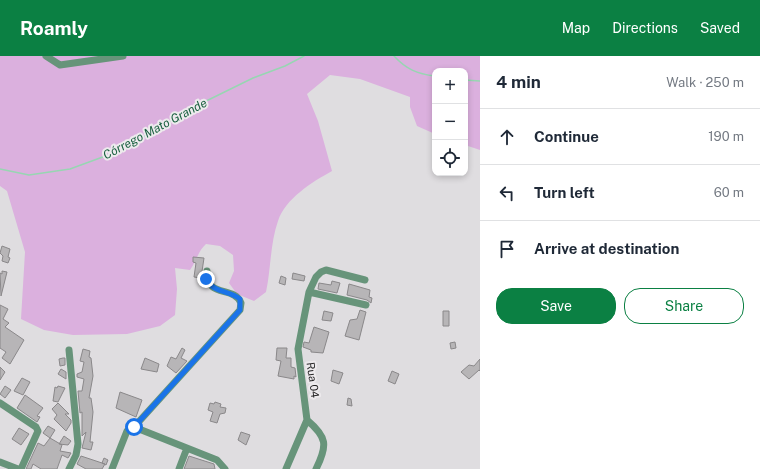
<!DOCTYPE html>
<html lang="en">
<head>
<meta charset="utf-8">
<style>
  body { margin:0; font-family:"Public Sans",sans-serif; background:#f2f2f3; color:#1f2937 }
  .controls { position:absolute; right:12px; top:12px; display:grid; overflow:hidden; border-radius:8px; box-shadow:0 2px 6px #0003 }
  .controls button { width:36px; height:36px; display:grid; place-items:center; padding:0; border:0; border-bottom:1px solid #e0e1e3; background:#fff; color:#1f2937; font:20px sans-serif }
  .stop { position:absolute; width:12px; height:12px; margin:-9px; border:3px solid #1a73e8; border-radius:50%; background:#fff }
  .stop.end { background:#1a73e8; border-color:#fff; box-shadow:0 1px 4px #0008 }
  .list { margin:0; padding:0; list-style:none }
  h2 { display:flex; justify-content:space-between; align-items:center; height:52px; margin:0; padding:0 16px; font-size:17px }
  h2 small { font-size:13px; font-weight:400; color:#747a83 }
  .list li { display:grid; grid-template-columns:26px 1fr auto; gap:12px; align-items:center; box-sizing:border-box; height:56px; padding:0 16px; border-top:1px solid #e0e1e3 }
  .list b { display:block; font-size:15px; white-space:nowrap }
  .list em { font-size:13px; font-style:normal; color:#747a83 }
  .actions { display:flex; gap:8px; padding:12px 16px }
  .actions a { flex:1; padding:9px 0; border:1px solid #0b8043; border-radius:16px; text-align:center; font-size:14px; color:#0b8043 }
  .actions .main { background:#0b8043; color:#fff }
  .icon { flex:none; width:22px; height:22px; fill:none; stroke:currentColor; stroke-width:2; stroke-linecap:round; stroke-linejoin:round }
  .map { position:relative; flex:none; width:480px; height:413px; overflow:hidden }
  header { display:flex; align-items:center; gap:24px; box-sizing:border-box; height:56px; padding:0 20px; background:#0b8043; color:#fff }
  header strong { font-size:19px }
  nav { display:flex; gap:22px; margin-inline-start:auto; font-size:14px }
  main { display:flex }
  aside { flex:1; background:#fff }
  .map>svg:first-child { display:block }
</style>
</head>
<body>
<header>
<strong>Roamly</strong>
<nav><a>Map</a><a>Directions</a><a>Saved</a></nav>
</header>
<main>
<div class="map">
<svg width="480" height="413" viewBox="0 0 480 413">
  <rect width="100%" height="100%" fill="#dfdde0"/>
  <path fill="#dbb0de" d="M0,0H480V94L465,89V15H435V78L417,70L410,51V41L360,23L330,19L307,38L318,65L332,115C312,126 285,143 278,165C270,188 271,213 266,236L254,245L237,238L229,227L234,215L233,199L220,190L206,188C198,195 196,206 190,214L175,212L177,233L175,259L160,270L127,278L73,279L44,274L21,263L25,196L7,135L0,130Z"/>
  <g fill="none" stroke-linecap="round" stroke-linejoin="round">
    <path stroke="#97d6b2" stroke-width="1.5" d="M394,0C406,13 417,18 435,20
      M465,24L480,25
      M0,113L29,119L70,113L119,95L196,50L253,22L285,10L304,0"/>
  </g>
  <path fill="#b7b5b7" stroke="#8a888a" d="M2,190L10,193L8,201L10,202L8,207L2,205L3,200L0,197Z
    M193,201L204,202L201,222L194,221L196,207L193,206Z
    M2,215L7,216L1,240L0,217L2,218Z
    M293,217L305,220L304,225L292,223Z
    M281,220L286,222L285,229L279,227Z
    M332,225L340,227L337,237L318,233L319,227L331,229Z
    M349,228L370,234L369,241L372,242L371,247L367,244L347,239Z
    M0,249L8,253L3,263L9,267L5,271L24,284L10,308L2,302L6,296L0,292Z
    M360,254L366,256L359,284L345,280L350,264L357,263Z
    M324,255L333,257L331,265L322,264Z
    M443,255H449V270H443Z
    M314,271L329,276L323,297L311,296V294L303,291L304,286L309,287Z
    M455,286L456,292L451,293L450,287Z
    M182,292L185,294L181,302L187,305L176,317L167,310L171,301L176,303Z
    M277,292H287L286,302H291V311L295,312L296,321L294,320V323L278,320L281,305L276,304Z
    M83,293L90,295L89,301L91,302L93,320L89,342H91L93,356L90,386H93L91,394L82,392L86,376L82,380V356L80,357L78,335H82L84,323L77,321V318L82,316L84,306L80,305Z
    M63,302H65V309L60,310L59,303Z
    M145,302L159,308L157,316L141,313Z
    M480,303V315L479,314L469,323L461,316L469,309L474,310Z
    M0,311L5,316L0,324Z
    M61,313L66,316V323L58,318Z
    M333,314L343,317L339,328L331,325Z
    M392,315L399,318L395,328L388,325Z
    M22,322L30,326L23,339L14,335Z
    M5,330L11,334L5,342L0,338Z
    M58,330L65,332L58,346L53,345L55,331L57,332Z
    M120,336L142,344L136,361L116,352Z
    M25,339L43,352L37,360L40,361L37,366L17,352Z
    M348,342L351,343L352,350L347,349Z
    M215,346L221,348L220,351L226,352L225,357L220,358L217,367L210,365L213,356L208,354L210,347L214,348Z
    M58,347L69,358H65L71,364V367L66,375L54,363L57,359L52,353Z
    M48,370L55,374L50,382L43,377Z
    M19,372L29,378L21,389L12,383Z
    M241,376L250,379L246,389L238,384Z
    M64,380L71,385L68,389L59,388Z
    M50,382L62,389L60,395L71,397L68,402L62,399L57,413H41L33,408L31,413H26L38,387L44,390Z
    M81,400L102,407L104,402L108,404L106,409L102,407L105,408L102,413H86L77,408Z
    M189,400L214,408L215,413H184Z"/>
  <g fill="none" stroke-linecap="round" stroke-linejoin="round">
    <path stroke="#67947a" stroke-width="7" d="M46,0L60,9L123,0
      M309,236L366,249
      M0,347L36,371L38,375L21,413
      M307,364C327,381 328,389 316,413
      M134,371L217,404L225,413
      M0,406L18,413
      M69,413L76,399L78,388L69,294
      M112,413L127,375L134,371L240,254L241,247C234,229 206,243 207,215
      M179,413L187,392
      M286,413L307,364L298,293L309,236L316,221L321,216L326,214L365,224"/>
  </g>
  <g fill="none" stroke-linecap="round" stroke-linejoin="round">
    <path stroke="#1a73e8" stroke-width="5" d="M134,371L240,254V243C229,234 213,237 206,223"/>
  </g>
  <g text-anchor="middle" dominant-baseline="central" stroke-width="4" stroke-linejoin="round" paint-order="stroke">
    <g font-size="11" fill="#242324" stroke="#edeaed">
      <text transform="translate(313 324) rotate(82)">Rua 04</text>
    </g>
    <g font-size="12" font-style="italic" fill="#1a6140" stroke="#edeaed">
      <text transform="translate(155 73) rotate(-28)">Córrego Mato Grande</text>
    </g>
  </g>
</svg>
<div class="controls">
<button>+</button>
<button>−</button>
<button><svg class="icon" aria-label="locate" viewBox="0 0 24 24"><circle cx="12" cy="12" r="6"/><path d="M12 2v4M12 18v4M2 12h4M18 12h4"/></svg></button>
</div>
<div class="stop" style="left:134px;top:371px"></div>
<div class="stop end" style="left:206px;top:223px"></div>
</div>
<aside>
<h2>4 min<small>Walk · 250 m</small></h2>
<ul class="list">
<li><svg class="icon" aria-label="ahead" viewBox="0 0 24 24"><path d="M12 20V5M6 11l6-6 6 6"/></svg><div><b>Continue</b></div><em>190 m</em></li>
<li><svg class="icon" aria-label="left" viewBox="0 0 24 24"><path d="M17 20v-9H6M10 6l-5 5 5 5"/></svg><div><b>Turn left</b></div><em>60 m</em></li>
<li><svg class="icon" aria-label="arrive" viewBox="0 0 24 24"><path d="M6 21V4h12l-3 4 3 4H6"/></svg><div><b>Arrive at destination</b></div></li>
</ul>
<div class="actions"><a class="main">Save</a><a>Share</a></div>
</aside>
</main>
</body>
</html>
